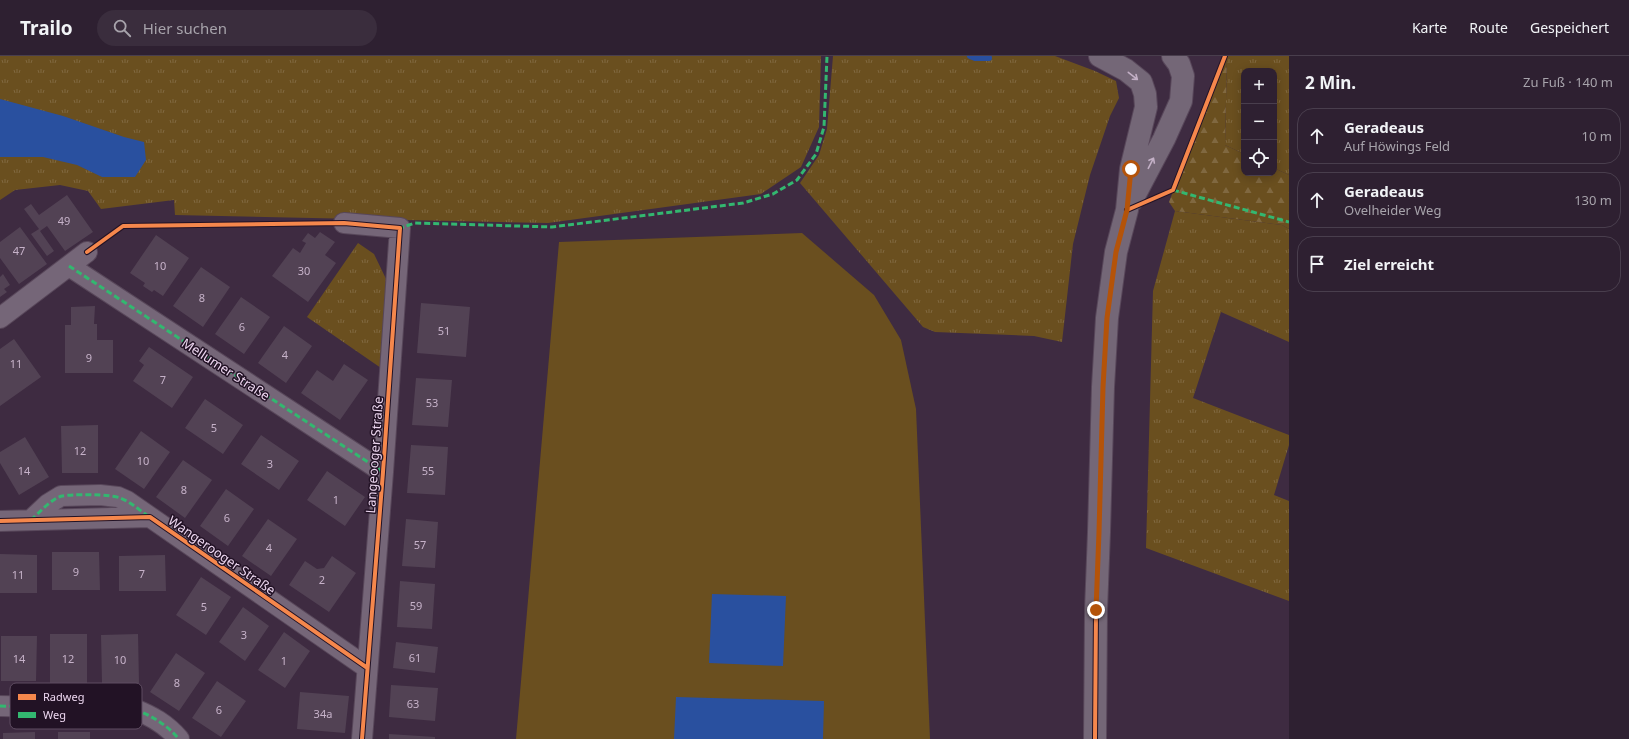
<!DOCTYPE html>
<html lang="de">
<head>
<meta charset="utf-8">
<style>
  body { margin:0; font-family:"Noto Sans",sans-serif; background:#3a2d3d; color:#f1f3f6 }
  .controls { position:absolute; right:12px; top:12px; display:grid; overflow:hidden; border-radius:8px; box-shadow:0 2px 10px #0003 }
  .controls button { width:36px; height:36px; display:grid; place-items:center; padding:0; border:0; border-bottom:1px solid #493e4d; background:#2e2031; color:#f1f3f6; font:20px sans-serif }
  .stop { position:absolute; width:12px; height:12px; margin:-9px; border:3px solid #b45309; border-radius:50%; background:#fff }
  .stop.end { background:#b45309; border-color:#fff; box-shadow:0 1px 4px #0008 }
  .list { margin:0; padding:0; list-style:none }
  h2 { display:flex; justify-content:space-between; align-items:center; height:52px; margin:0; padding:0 16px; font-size:17px }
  h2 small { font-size:13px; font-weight:400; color:#a7a3ab }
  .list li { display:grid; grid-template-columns:26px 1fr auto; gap:12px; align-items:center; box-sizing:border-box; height:56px; margin:0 8px 8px; padding:0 8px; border:1px solid #493e4d; border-radius:16px }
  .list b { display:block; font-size:15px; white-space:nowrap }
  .list p { margin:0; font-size:13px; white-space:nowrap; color:#a7a3ab }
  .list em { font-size:13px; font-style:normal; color:#a7a3ab }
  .icon { flex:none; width:22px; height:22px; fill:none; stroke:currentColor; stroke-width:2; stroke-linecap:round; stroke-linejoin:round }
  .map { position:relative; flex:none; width:1289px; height:683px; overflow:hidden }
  header { display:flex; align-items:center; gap:24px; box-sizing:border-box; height:56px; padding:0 20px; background:#2e2031; border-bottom:1px solid #493e4d }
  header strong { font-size:19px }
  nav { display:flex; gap:22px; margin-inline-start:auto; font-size:14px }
  .search { width:280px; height:36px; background:#3a2d3d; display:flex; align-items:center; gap:10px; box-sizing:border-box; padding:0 14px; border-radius:22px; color:#a7a3ab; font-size:15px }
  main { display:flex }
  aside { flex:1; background:#2e2031 }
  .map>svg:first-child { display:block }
</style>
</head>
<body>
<header>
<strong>Trailo</strong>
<div class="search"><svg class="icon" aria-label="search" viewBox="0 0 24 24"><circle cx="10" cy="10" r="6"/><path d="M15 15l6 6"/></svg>Hier suchen</div>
<nav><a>Karte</a><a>Route</a><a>Gespeichert</a></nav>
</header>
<main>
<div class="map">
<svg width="1289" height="683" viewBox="0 0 1289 683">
  <defs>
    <pattern id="grass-tufts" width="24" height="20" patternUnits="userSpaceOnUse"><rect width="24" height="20" fill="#6a4f1f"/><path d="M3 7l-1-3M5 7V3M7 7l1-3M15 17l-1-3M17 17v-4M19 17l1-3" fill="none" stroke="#806840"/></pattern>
    <pattern id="forest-firs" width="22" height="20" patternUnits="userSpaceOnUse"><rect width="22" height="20" fill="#6a4f1f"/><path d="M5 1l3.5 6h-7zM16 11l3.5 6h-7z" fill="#806840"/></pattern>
  </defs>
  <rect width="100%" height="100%" fill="#3e2b41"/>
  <path fill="url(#grass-tufts)" d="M0,0H821L819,71L801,111L761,138L548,167L175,159L174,144L101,153L88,135L60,129L15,134L0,144Z
    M833,0H1055L1095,15L1116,25L1119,42L1110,60L1090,119L1073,188L1062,286L1034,280L935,276L923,271L800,127L819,99L827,73Z
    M1227,0H1289V119L1274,112V15H1244V98L1225,89Z
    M1175,155L1282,169L1289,173V286L1221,256L1193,342L1289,379V389L1274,439L1289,445V545L1146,492L1153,235Z
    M358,187L374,198L388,227L381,312L307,261Z"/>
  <path fill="url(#forest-firs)" d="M1225,0H1227L1225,89L1244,98V117H1274V112L1289,119V173L1282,169L1175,155L1169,146Z"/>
  <path fill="#6a4f1f" d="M802,177L874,239L901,284L916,353L930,683H516L559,186Z"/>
  <path fill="#29509f" d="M0,43L63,60L124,81L144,86L146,104L135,121H102L77,109L43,101H0Z
    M712,538L786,540L783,610L709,607Z
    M676,641L824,645L823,683H674Z"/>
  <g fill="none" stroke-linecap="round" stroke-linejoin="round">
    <path stroke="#29509f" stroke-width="6" d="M970,0L975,2H989"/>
  </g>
  <path fill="#524254" d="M67,139L93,176L65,195L47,170L40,175L54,195L47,200L31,178L39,173L24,153L31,148L39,159Z
    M20,171L47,208L19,228L0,202V186Z
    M320,176L335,186L325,199L336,207L308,246L272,220L293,192L300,197L306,187L302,185L308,177L315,182Z
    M156,179L189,202L163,240L154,234L152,236L143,230L145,227L130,217Z
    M201,211L230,231L203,271L173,250Z
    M3,218L10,229L4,233L7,236L0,241V221Z
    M241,241L270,261L244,298L215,278Z
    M421,247L470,251L466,301L417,297Z
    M95,250L94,268H97V284H113V317H65V269H71V251Z
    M284,270L312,290L286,327L258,307Z
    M14,283L41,321L0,350V293Z
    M149,291L193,321L172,352L133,325L144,309L139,305Z
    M344,308L368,324L340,364L301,337L317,314L333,325Z
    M416,322L452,324L448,371L412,369Z
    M205,343L243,369L223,398L185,372Z
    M98,369V417H62L61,370Z
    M141,375L170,396L144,433L115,413Z
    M261,379L299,405L279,434L241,408Z
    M25,381L49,421L19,439L0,407V396Z
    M411,389L448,391L445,439L407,437Z
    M183,404L212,424L185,462L156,441Z
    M327,415L365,441L345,470L307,444Z
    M226,433L254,453L228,490L200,470Z
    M268,463L297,483L271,520L242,500Z
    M406,463L438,466L435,512L402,510Z
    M52,496H99L100,534H52Z
    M0,498L37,499V537H0Z
    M165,499L166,535H119V500Z
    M332,500L356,517L329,556L289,529L305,505L317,513L324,512Z
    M201,521L231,541L206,579L176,559Z
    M400,525L435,528L432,573L397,571Z
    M243,551L269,570L245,605L219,586Z
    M284,576L310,595L285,632L258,614Z
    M50,578H87V627H50Z
    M138,578L139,627H102L101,579Z
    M1,580H37L36,625H1Z
    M396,586L438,591L435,617L393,612Z
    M176,597L205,617L179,655L150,636Z
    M217,625L246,645L221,681L192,662Z
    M391,629L438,632L435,665L389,661Z
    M300,636L349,640L345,677L297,673Z
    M35,676V683H3V677Z
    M58,676H90V683H58Z
    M389,678L435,681V683H389Z"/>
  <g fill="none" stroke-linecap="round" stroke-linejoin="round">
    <defs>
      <path id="minor" d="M344,167L400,172L383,416L362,683
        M69,210L383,416
        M0,262L87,196
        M31,464L48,448L61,440L100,439L118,441L127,445L150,461
        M0,465L150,461L366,611
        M0,650L134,653C152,660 166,668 179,683"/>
      <path id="secondary" d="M1132,144L1164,83L1181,45L1183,20L1179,8L1173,0
        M1095,683L1096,554L1099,476L1103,331L1107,262L1116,196L1127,154L1131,113L1146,51L1145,38L1141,26L1126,14L1100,0"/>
    </defs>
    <use href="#minor" stroke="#58475a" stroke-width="22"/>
    <use href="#secondary" stroke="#58475a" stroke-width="24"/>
    <use href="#minor" stroke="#756678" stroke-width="20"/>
    <use href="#secondary" stroke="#746777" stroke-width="22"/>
    <path stroke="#33b770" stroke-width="3" stroke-dasharray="6 3" stroke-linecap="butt" d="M1173,134L1289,166
      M400,174V172L415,167L552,171L743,147L773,138L797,124L816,98L824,71L827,0
      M69,210L383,416
      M31,464C39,457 52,442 62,440C72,438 111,438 120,442C131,446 139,454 148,460
      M0,650L134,653C152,660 166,668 179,683"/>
    <defs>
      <path id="cycleway" d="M1127,154L1173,134L1225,0
        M87,196L123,170L344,167L400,172L383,416L362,683
        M0,465L150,461L366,611
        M1095,683L1096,554"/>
    </defs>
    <use href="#cycleway" stroke="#221225" stroke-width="6"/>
    <use href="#cycleway" stroke="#f5874c" stroke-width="4"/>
  </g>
  <defs><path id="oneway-shaft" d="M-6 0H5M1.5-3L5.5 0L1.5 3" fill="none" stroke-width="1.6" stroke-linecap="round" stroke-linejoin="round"/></defs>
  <g stroke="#c3b0c6">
    <use href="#oneway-shaft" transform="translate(1133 20) rotate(38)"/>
    <use href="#oneway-shaft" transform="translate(1151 107) rotate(-63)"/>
  </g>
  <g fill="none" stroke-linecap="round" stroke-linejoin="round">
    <path stroke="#b45309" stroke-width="5" d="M1096,554L1099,476L1103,331L1107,262L1116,196L1127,154L1131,113"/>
  </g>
  <g text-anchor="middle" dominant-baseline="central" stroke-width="3" stroke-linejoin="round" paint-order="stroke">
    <g font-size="11" fill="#c6b2c9">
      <text x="64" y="164">49</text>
      <text x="19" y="194">47</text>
      <text x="160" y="209">10</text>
      <text x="304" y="214">30</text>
      <text x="202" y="241">8</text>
      <text x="242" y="270">6</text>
      <text x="444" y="274">51</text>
      <text x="285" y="298">4</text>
      <text x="89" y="301">9</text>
      <text x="16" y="307">11</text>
      <text x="163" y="323">7</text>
      <text x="432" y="346">53</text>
      <text x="214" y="371">5</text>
      <text x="80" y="394">12</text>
      <text x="143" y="404">10</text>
      <text x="270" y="407">3</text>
      <text x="24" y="414">14</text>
      <text x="428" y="414">55</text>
      <text x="184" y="433">8</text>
      <text x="336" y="443">1</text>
      <text x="227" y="461">6</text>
      <text x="420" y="488">57</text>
      <text x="269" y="491">4</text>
      <text x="76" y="515">9</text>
      <text x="142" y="517">7</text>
      <text x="18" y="518">11</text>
      <text x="322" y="523">2</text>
      <text x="416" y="549">59</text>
      <text x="204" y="550">5</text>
      <text x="244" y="578">3</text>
      <text x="415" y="601">61</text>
      <text x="19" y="602">14</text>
      <text x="68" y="602">12</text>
      <text x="120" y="603">10</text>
      <text x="284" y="604">1</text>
      <text x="177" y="626">8</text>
      <text x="413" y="647">63</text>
      <text x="219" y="653">6</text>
      <text x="323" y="657">34a</text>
    </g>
    <g font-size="13" fill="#edd7f0" stroke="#221225">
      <text transform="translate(226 313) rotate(33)">Mellumer Straße</text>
      <text transform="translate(374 399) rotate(-86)">Langeooger Straße</text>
      <text transform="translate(222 499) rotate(35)">Wangerooger Straße</text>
    </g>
  </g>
  <rect x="10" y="627" width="132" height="46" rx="6" fill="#221225" stroke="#5f4d62" stroke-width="1"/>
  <rect x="18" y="638" width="18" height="6" fill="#f5874c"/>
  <rect x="18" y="656" width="18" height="6" fill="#33b770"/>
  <g font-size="11" fill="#edd7f0">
    <text x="43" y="645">Radweg</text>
    <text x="43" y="663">Weg</text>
  </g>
</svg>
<div class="controls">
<button>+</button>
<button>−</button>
<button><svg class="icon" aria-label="locate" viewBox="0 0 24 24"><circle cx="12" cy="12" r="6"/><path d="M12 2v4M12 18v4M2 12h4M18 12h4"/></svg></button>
</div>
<div class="stop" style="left:1131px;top:113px"></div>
<div class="stop end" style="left:1096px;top:554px"></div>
</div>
<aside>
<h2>2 Min.<small>Zu Fuß · 140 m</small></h2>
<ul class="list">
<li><svg class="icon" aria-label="ahead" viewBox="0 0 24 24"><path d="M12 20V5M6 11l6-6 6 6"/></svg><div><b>Geradeaus</b><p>Auf Höwings Feld</p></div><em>10 m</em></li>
<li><svg class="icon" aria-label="ahead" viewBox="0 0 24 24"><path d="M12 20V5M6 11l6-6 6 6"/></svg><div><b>Geradeaus</b><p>Ovelheider Weg</p></div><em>130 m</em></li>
<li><svg class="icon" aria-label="arrive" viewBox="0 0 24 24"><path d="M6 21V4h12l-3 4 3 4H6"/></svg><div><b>Ziel erreicht</b></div></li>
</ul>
</aside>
</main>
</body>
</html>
